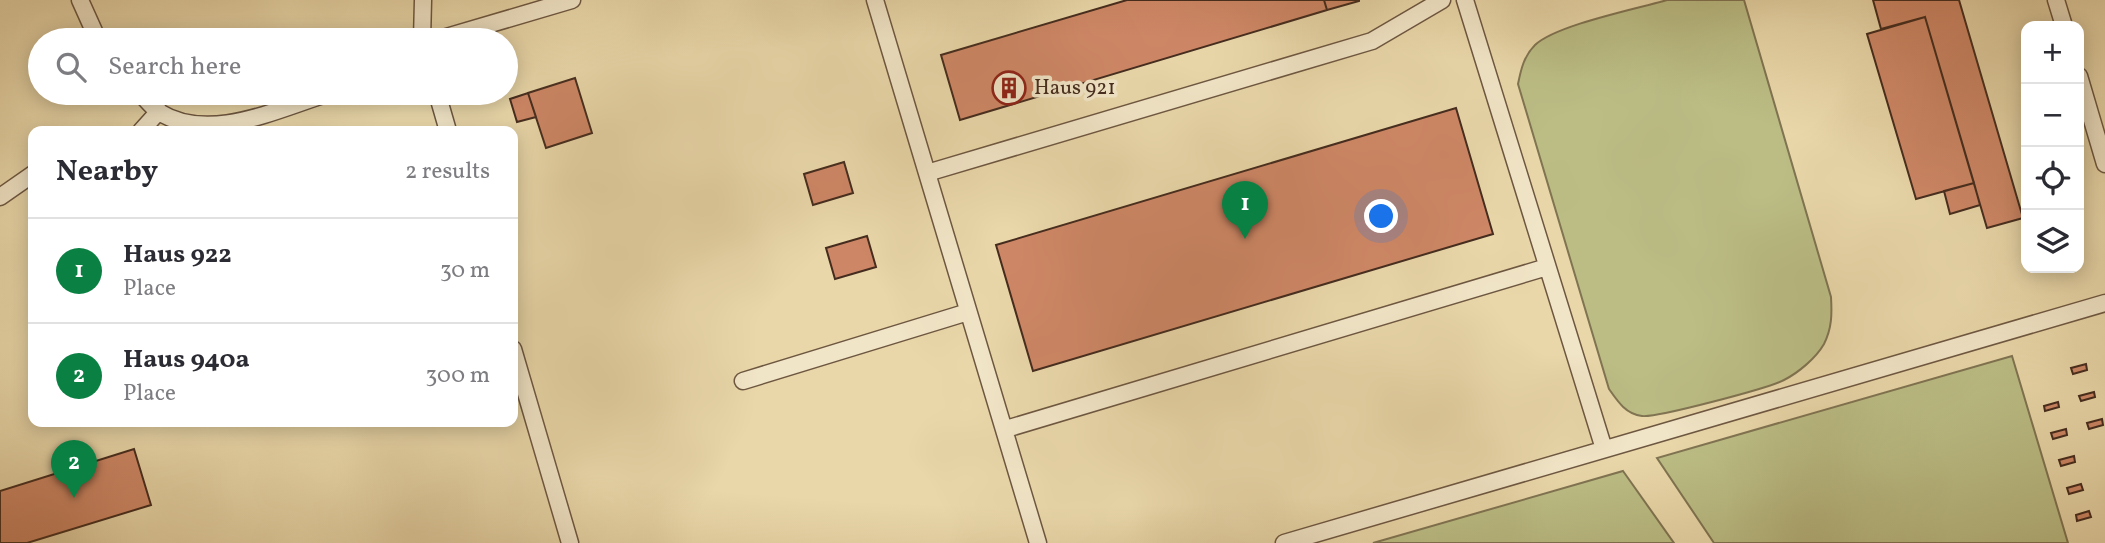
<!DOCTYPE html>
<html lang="en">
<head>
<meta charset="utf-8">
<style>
  body { margin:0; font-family:Vollkorn,serif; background:#f2f2f3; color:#2b2b33 }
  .controls { position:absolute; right:21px; top:21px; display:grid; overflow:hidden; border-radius:14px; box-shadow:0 4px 18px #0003 }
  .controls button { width:63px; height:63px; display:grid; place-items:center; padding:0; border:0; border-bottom:2px solid #e1e1e2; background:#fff; color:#2b2b33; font:35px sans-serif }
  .you { position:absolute; left:1382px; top:217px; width:24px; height:24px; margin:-18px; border:5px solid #fff; border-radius:50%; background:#1a73e8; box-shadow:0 0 0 10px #1a73e833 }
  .badge { display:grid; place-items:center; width:46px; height:46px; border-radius:50%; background:#0b8043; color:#fff; font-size:23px; font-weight:700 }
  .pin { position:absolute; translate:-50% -58px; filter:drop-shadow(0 2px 4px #0008) }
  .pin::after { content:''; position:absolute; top:37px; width:24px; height:21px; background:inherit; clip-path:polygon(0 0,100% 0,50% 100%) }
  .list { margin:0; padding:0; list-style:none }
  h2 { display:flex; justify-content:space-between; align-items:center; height:91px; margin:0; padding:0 28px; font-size:30px }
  h2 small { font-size:23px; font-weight:400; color:#7c7c81 }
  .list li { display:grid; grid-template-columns:46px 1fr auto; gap:21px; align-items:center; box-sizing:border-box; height:105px; padding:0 28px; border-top:2px solid #e1e1e2 }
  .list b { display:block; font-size:26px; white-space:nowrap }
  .list p { margin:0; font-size:23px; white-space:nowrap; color:#7c7c81 }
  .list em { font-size:23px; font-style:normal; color:#7c7c81 }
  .icon { flex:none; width:38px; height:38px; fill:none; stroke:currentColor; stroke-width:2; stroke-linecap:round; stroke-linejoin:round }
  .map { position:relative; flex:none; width:2105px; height:543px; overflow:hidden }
  .search { position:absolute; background:#fff; box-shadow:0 4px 18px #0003; left:28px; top:28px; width:490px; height:77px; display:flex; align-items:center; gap:18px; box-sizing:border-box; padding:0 24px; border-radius:38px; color:#7c7c81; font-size:26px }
  .panel { position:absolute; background:#fff; box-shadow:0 4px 18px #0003; left:28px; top:126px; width:490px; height:301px; border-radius:14px }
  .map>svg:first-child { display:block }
</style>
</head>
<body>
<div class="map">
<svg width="2105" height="543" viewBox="0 0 2105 543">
  <rect width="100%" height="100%" fill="#e9d7a9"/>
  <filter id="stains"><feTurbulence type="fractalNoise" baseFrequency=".00286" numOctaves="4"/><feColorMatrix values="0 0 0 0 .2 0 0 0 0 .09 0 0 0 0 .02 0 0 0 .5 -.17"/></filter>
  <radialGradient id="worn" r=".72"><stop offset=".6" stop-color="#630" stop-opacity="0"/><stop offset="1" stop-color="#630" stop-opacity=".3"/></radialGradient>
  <path fill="#bbbd85" stroke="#807452" stroke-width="2" d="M1667,0H1744L1831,297C1832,314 1832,328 1824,344C1816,358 1798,373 1784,380C1769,388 1656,418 1642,416C1626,414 1618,402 1609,389L1518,84C1521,69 1524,56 1535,45C1556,25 1636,9 1667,0Z
    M2012,356L2068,543H1714L1657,458Z
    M1623,471L1674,543H1373Z"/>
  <path fill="#ce8766" stroke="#452c1e" stroke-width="2" d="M1127,0H1324L1327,10L960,120L941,55Z
    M1324,0H1359V1L1327,10Z
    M1873,0H1959L2023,218L1987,228L1925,17L1881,29Z
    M1925,17L1974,183L1916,199L1867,34Z
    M575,78L592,133L546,148L528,93Z
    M528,93L536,117L517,122L510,99Z
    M1456,108L1493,234L1033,371L996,245Z
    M844,162L853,193L813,205L804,174Z
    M1974,183L1980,205L1950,214L1944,191Z
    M867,236L876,267L835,279L826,248Z
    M2086,364L2087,370L2073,374L2071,368Z
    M2094,392L2095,397L2081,401L2079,396Z
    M2058,402L2059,407L2045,411L2044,406Z
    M2102,419L2103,425L2089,429L2087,423Z
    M2066,429L2067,435L2053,439L2051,433Z
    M134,449L151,505L27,543H0V491Z
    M2074,456L2075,462L2061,466L2059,460Z
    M2081,484L2083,490L2069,494L2067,488Z
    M2089,511L2091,517L2077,521L2076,515Z"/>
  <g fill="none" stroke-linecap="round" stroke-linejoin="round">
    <defs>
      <path id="service" d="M80,0L98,40
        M875,0L1038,543
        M1465,0L1604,449
        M2056,0L2064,26
        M422,40L423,0
        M436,40L572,0
        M2079,76L2105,164
        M140,93C146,99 152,107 159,112C210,144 279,108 330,93
        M437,93L448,131
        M141,131L159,111
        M927,173L1372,41L1442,0
        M0,197L33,174
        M513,349L570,543
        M743,381L968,312
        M1006,429L1547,267
        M1284,543L2105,303"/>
    </defs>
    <use href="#service" stroke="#6e5741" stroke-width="19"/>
    <use href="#service" stroke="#f1e5c7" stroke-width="16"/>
  </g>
  <defs>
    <symbol id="building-ring" viewBox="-11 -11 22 22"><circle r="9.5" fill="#f1e5c7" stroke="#8f2418" stroke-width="1.5"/><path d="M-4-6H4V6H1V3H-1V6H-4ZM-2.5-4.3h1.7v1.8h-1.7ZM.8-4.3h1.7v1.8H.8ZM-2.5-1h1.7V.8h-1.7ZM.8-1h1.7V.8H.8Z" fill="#8f2418"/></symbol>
  </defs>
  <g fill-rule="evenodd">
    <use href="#building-ring" x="990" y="69" width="38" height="38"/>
  </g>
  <g text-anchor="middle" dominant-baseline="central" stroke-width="7" stroke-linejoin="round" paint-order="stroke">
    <g font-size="21" fill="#452c1e" stroke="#f1e5c7" text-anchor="start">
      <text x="1034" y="88">Haus 921</text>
    </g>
  </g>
  <rect width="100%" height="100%" filter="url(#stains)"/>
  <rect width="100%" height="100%" fill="url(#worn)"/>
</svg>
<div class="controls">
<button>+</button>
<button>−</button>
<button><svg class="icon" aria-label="locate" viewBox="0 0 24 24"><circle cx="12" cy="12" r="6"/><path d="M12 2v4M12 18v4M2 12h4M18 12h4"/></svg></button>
<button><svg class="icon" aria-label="layers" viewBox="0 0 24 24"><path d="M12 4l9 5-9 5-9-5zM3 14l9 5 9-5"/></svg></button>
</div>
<div class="you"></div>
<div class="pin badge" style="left:1245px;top:239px">1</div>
<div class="pin badge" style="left:74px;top:498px">2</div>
<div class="search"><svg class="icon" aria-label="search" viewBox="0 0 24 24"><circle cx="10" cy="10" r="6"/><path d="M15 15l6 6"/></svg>Search here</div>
<section class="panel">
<h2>Nearby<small>2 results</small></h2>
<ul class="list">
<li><span class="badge">1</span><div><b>Haus 922</b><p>Place</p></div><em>30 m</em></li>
<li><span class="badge">2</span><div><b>Haus 940a</b><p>Place</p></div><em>300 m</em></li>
</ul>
</section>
</div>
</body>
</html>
